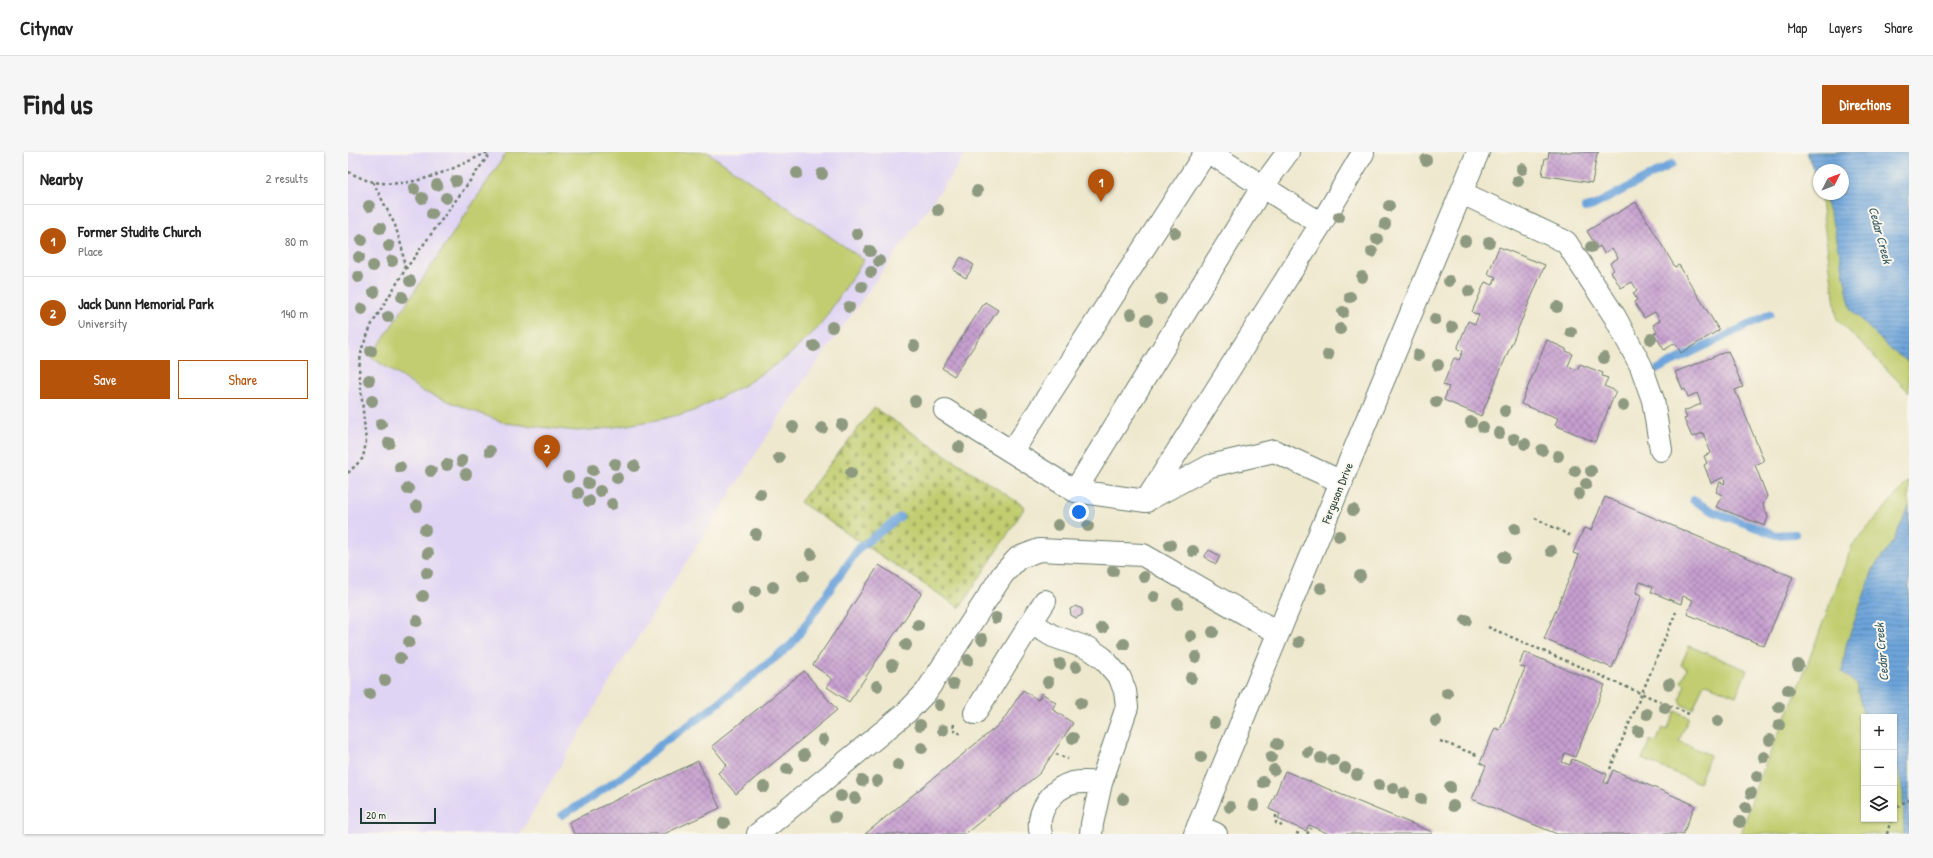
<!DOCTYPE html>
<html lang="en">
<head>
<meta charset="utf-8">
<style>
  body { margin:0; font-family:"Patrick Hand",sans-serif; background:#f6f6f6; color:#222 }
  .controls { position:absolute; right:12px; bottom:12px; display:grid; overflow:hidden; border-radius:0px; box-shadow:0 1px 3px #0004 }
  .controls button { width:36px; height:36px; display:grid; place-items:center; padding:0; border:0; border-bottom:1px solid #e0e0e0; background:#fff; color:#222; font:20px sans-serif }
  .compass { position:absolute; left:1465px; top:12px; width:36px; height:36px; border-radius:50%; background:#fff; box-shadow:0 1px 3px #0004; rotate:48deg }
  .scale { position:absolute; left:12px; bottom:10px; width:76px; box-sizing:border-box; padding-left:4px; border:2px solid #1f3d34; border-top:0; font-size:11px; line-height:14px; white-space:nowrap; color:#1f3d34; -webkit-text-stroke:3px #fbf7ec; paint-order:stroke }
  .you { position:absolute; left:731px; top:360px; width:14px; height:14px; margin:-10px; border:3px solid #fff; border-radius:50%; background:#1a73e8; box-shadow:0 0 0 6px #1a73e833 }
  .badge { display:grid; place-items:center; width:26px; height:26px; border-radius:50%; background:#b45309; color:#fff; font-size:13px; font-weight:700 }
  .pin { position:absolute; translate:-50% -33px; filter:drop-shadow(0 1px 2px #0008) }
  .pin::after { content:''; position:absolute; top:21px; width:14px; height:12px; background:inherit; clip-path:polygon(0 0,100% 0,50% 100%) }
  .list { margin:0; padding:0; list-style:none }
  h2 { display:flex; justify-content:space-between; align-items:center; height:52px; margin:0; padding:0 16px; font-size:17px }
  h2 small { font-size:13px; font-weight:400; color:#767676 }
  .list li { display:grid; grid-template-columns:26px 1fr auto; gap:12px; align-items:center; box-sizing:border-box; height:72px; padding:0 16px; border-top:1px solid #e0e0e0 }
  .list b { display:block; font-size:15px; white-space:nowrap }
  .list p { margin:0; font-size:13px; white-space:nowrap; color:#767676 }
  .list em { font-size:13px; font-style:normal; color:#767676 }
  .actions { display:flex; gap:8px; padding:12px 16px }
  .actions a { flex:1; padding:9px 0; border:1px solid #b45309; border-radius:0px; text-align:center; font-size:14px; color:#b45309 }
  .actions .main { background:#b45309; color:#fff }
  .icon { flex:none; width:22px; height:22px; fill:none; stroke:currentColor; stroke-width:2; stroke-linecap:round; stroke-linejoin:round }
  .map { position:relative; flex:none; width:1561px; height:682px; overflow:hidden; border-radius:0px }
  header { display:flex; align-items:center; gap:24px; box-sizing:border-box; height:56px; padding:0 20px; background:#fff; border-bottom:1px solid #e0e0e0 }
  header strong { font-size:19px }
  nav { display:flex; gap:22px; margin-inline-start:auto; font-size:14px }
  .intro { display:flex; align-items:center; justify-content:space-between; box-sizing:border-box; height:96px; padding:0 24px }
  h1 { margin:0; font-size:28px }
  .button { padding:10px 18px; border-radius:0px; background:#b45309; color:#fff; font-size:14px; font-weight:700 }
  main { display:flex; gap:24px; padding:0 24px }
  aside { flex:1; background:#fff; border-radius:0px; box-shadow:0 1px 3px #0004 }
  .map>svg:first-child { display:block }
</style>
</head>
<body>
<header>
<strong>Citynav</strong>
<nav><a>Map</a><a>Layers</a><a>Share</a></nav>
</header>
<div class="intro"><h1>Find us</h1><a class="button">Directions</a></div>
<main>
<aside>
<h2>Nearby<small>2 results</small></h2>
<ul class="list">
<li><span class="badge">1</span><div><b>Former Studite Church</b><p>Place</p></div><em>80 m</em></li>
<li><span class="badge">2</span><div><b>Jack Dunn Memorial Park</b><p>University</p></div><em>140 m</em></li>
</ul>
<div class="actions"><a class="main">Save</a><a>Share</a></div>
</aside>
<div class="map">
<svg width="1561" height="682" viewBox="0 0 1561 682">
  <defs>
    <pattern id="cemetery-stones" width="16" height="16" patternUnits="userSpaceOnUse"><rect width="16" height="16" fill="#c1cd6f"/><path d="M2 7V4a2 2 0 0 1 4 0v3zM10 15v-3a2 2 0 0 1 4 0v3z" fill="#9ca85c"/></pattern>
    <pattern id="water-rules" width="6" height="5" patternUnits="userSpaceOnUse"><rect width="6" height="5" fill="#6da4db"/><path d="M0 2.5h6" fill="none" stroke="#5987b2"/></pattern>
    <pattern id="building-cross-hatch" width="8" height="8" patternUnits="userSpaceOnUse"><rect width="8" height="8" fill="#c69fcf"/><path d="M0 0l8 8M0 8l8-8" fill="none" stroke="#a083a9"/></pattern>
  </defs>
  <rect width="100%" height="100%" fill="#fbf7ec"/>
  <filter id="ink" filterUnits="userSpaceOnUse"><feTurbulence type="fractalNoise" baseFrequency=".025" numOctaves="2"/><feDisplacementMap in="SourceGraphic" scale="8" xChannelSelector="R" yChannelSelector="G"/><feConvolveMatrix kernelMatrix="1 2 1 2 8 2 1 2 1" color-interpolation-filters="sRGB"/></filter>
  <filter id="wash" filterUnits="userSpaceOnUse"><feTurbulence type="fractalNoise" baseFrequency=".012" numOctaves="4" result="noise"/><feDisplacementMap in="SourceGraphic" scale="16" xChannelSelector="R" yChannelSelector="G"/><feGaussianBlur stdDeviation="0.9" result="paint"/><feColorMatrix in="noise" values="0 0 0 0 0 0 0 0 0 0 0 0 0 0 0 0 0 1.4 0 .05"/><feComposite in="paint" operator="in"/></filter>
  <g filter="url(#wash)">
    <rect width="100%" height="100%" fill="#eee8ce"/>
    <path fill="#e0d4f4" d="M0,0H620L443,247L267,521L172,682H0Z"/>
    <path fill="#c1cd6f" stroke="#708552" fill-rule="evenodd" d="M159,0H359L516,108L471,175L440,204L398,232L343,260L309,268L254,277L228,279L157,271L76,240L23,205Z
      M1466,0H1561V240L1489,167L1472,42H1495V18H1471V36Z
      M1561,328V682H1393L1410,628L1448,542L1504,394ZM1516,565H1546V667H1516Z
      M1341,494L1399,518L1388,544L1356,531L1345,557L1334,553L1332,546L1337,532L1333,530L1339,516L1333,513Z
      M1327,559L1341,565L1331,589L1362,603L1351,631L1294,607L1302,588L1308,591L1314,576L1319,578Z"/>
    <path fill="url(#cemetery-stones)" stroke="#708552" d="M526,256L677,355L612,456L452,350Z"/>
    <path fill="url(#water-rules)" stroke="#467088" d="M1459,0H1561V210L1543,198L1503,158L1486,73L1474,42H1495V18H1471V34Z
      M1561,354V682H1556L1555,641L1550,614L1546,611V565L1516,566L1508,532L1494,520L1498,493L1526,415L1544,392Z"/>
    <g fill="none" stroke-linecap="round" stroke-linejoin="round">
      <path stroke="#6da4db" stroke-width="8" d="M1237,56L1245,54L1324,12
        M1310,217L1422,162
        M1345,348L1366,360L1428,383L1447,382
        M214,663L238,649L281,620L317,589L354,564L438,497L444,492L511,396L552,365"/>
    </g>
    <g id="blocks">
      <path fill="url(#building-cross-hatch)" d="M1201,0H1251L1249,2L1244,31L1194,23L1197,6H1200Z
        M1288,50L1327,115L1331,113L1371,178L1333,201L1327,191L1316,198L1306,181L1309,180L1305,173L1312,168L1307,160L1296,166L1286,150L1289,148L1285,141L1289,138L1284,130L1273,136L1263,120L1266,118L1262,111L1270,106L1264,96L1256,101L1252,94L1249,96L1239,79Z
        M1151,95L1197,113L1133,264L1096,248L1101,235L1095,233L1106,206L1111,208L1115,199L1109,197L1120,169L1127,172L1131,163L1124,160L1137,130L1145,133L1148,125L1140,122Z
        M613,105L626,113L618,126L605,118Z
        M637,150L650,158L606,224L594,216Z
        M1199,188L1218,197V199L1225,202L1220,214L1229,218L1232,212L1255,221L1254,224L1260,226L1256,234L1268,239L1247,290L1207,273L1210,266L1173,252Z
        M1380,199L1395,235L1387,238L1416,309L1407,313L1419,344L1415,353L1420,365L1417,374L1368,355L1374,343L1368,340L1372,330L1377,332L1376,325L1363,331L1356,313L1359,311L1356,304L1363,301L1355,281L1344,285L1336,267L1339,266L1336,259L1353,252L1349,241L1340,245L1337,237L1335,238L1327,220Z
        M1257,345L1445,425L1416,494L1339,462L1345,448L1335,444L1333,452L1303,440L1305,435L1292,430L1288,441L1294,443L1264,516L1196,487L1231,403L1225,401L1236,376L1243,378Z
        M861,398L872,404L868,412L856,405Z
        M531,413L574,441L501,550L479,535L484,527L465,513Z
        M728,454L734,457V463L728,466L723,463L722,457Z
        M1176,500L1257,533L1227,605L1217,601L1214,610L1222,613L1224,607L1259,622L1256,630L1259,632L1265,618L1347,653L1335,682H1209L1124,647L1138,614L1132,611L1147,576L1152,578L1177,516L1171,514Z
        M456,519L489,558L388,642L370,621L379,613L364,594Z
        M675,538L690,548L694,541L708,551L704,557L725,571L692,621L617,682H517L653,571Z
        M350,609L372,656L316,682H226L221,670Z
        M937,619L1011,650L1084,680L1083,682H981L961,673L958,679L930,667L932,662L921,657Z"/>
    </g>
  </g>
  <g filter="url(#ink)">
    <use href="#blocks" fill-opacity="0" stroke="#67796a" stroke-width="1"/>
    <g fill="none" stroke-linecap="round" stroke-linejoin="round">
      <defs>
        <path id="minor" d="M858,0L664,300L727,339L798,349L973,72L861,0
          M1114,41L1218,90L1267,165L1293,214L1305,248L1313,298
          M973,72L1015,1
          M597,258L664,300
          M727,339L915,34L940,0
          M799,348L862,314L926,299L994,330
          M683,471L697,449
          M627,561L683,471L705,484L742,497L755,506L772,526L777,539L779,555L753,631L744,672L743,682
          M850,674L868,682
          M410,682L559,560L578,540L655,422L670,406L691,398L795,403L929,480
          M693,682C687,661 704,636 725,631C734,629 744,630 753,631
          M847,682L1130,0"/>
      </defs>
      <use href="#minor" stroke="#67796a" stroke-width="24"/>
      <path stroke="#67796a" stroke-width="2.5" stroke-dasharray="3 3" stroke-linecap="butt" d="M0,20C8,23 17,29 26,30C67,37 104,17 140,0
        M25,30L47,73L54,96L57,118
        M0,321L15,306L18,290L11,216L14,196L24,172L57,118L143,0
        M1187,366L1223,384
        M1140,475L1341,562
        M606,572L605,577L609,581H612
        M1092,589L1129,603
        M708,602L720,607
        M1262,617L1328,460
        M1546,660L1553,652L1561,648
        M928,663V671L934,674
        M948,681L952,682
        M959,682L963,676
        M1539,682L1543,667"/>
      <use href="#minor" stroke="#fff" stroke-width="22"/>
    </g>
    <g fill="#8e9a80">
      <circle cx="1078" cy="8" r="6"/>
      <circle cx="1174" cy="17" r="6"/>
      <circle cx="449" cy="21" r="6"/>
      <circle cx="474" cy="22" r="6"/>
      <circle cx="108" cy="29" r="6"/>
      <circle cx="1170" cy="29" r="6"/>
      <circle cx="89" cy="33" r="6"/>
      <circle cx="66" cy="37" r="6"/>
      <circle cx="629" cy="39" r="6"/>
      <circle cx="74" cy="46" r="6"/>
      <circle cx="98" cy="46" r="6"/>
      <circle cx="21" cy="54" r="6"/>
      <circle cx="1041" cy="54" r="6"/>
      <circle cx="590" cy="58" r="6"/>
      <circle cx="84" cy="62" r="6"/>
      <circle cx="991" cy="65" r="6"/>
      <circle cx="1037" cy="72" r="6"/>
      <circle cx="32" cy="76" r="6"/>
      <circle cx="827" cy="81" r="6"/>
      <circle cx="509" cy="82" r="6"/>
      <circle cx="1029" cy="87" r="6"/>
      <circle cx="14" cy="88" r="6"/>
      <circle cx="1117" cy="89" r="6"/>
      <circle cx="1141" cy="90" r="6"/>
      <circle cx="41" cy="94" r="6"/>
      <circle cx="1243" cy="95" r="6"/>
      <circle cx="522" cy="99" r="6"/>
      <circle cx="1024" cy="100" r="6"/>
      <circle cx="11" cy="105" r="6"/>
      <circle cx="44" cy="109" r="6"/>
      <circle cx="531" cy="109" r="6"/>
      <circle cx="25" cy="114" r="6"/>
      <circle cx="523" cy="120" r="6"/>
      <circle cx="10" cy="125" r="6"/>
      <circle cx="1014" cy="125" r="6"/>
      <circle cx="62" cy="129" r="6"/>
      <circle cx="1101" cy="129" r="6"/>
      <circle cx="514" cy="135" r="6"/>
      <circle cx="1121" cy="139" r="6"/>
      <circle cx="26" cy="140" r="6"/>
      <circle cx="54" cy="145" r="6"/>
      <circle cx="1002" cy="145" r="6"/>
      <circle cx="813" cy="147" r="6"/>
      <circle cx="501" cy="155" r="6"/>
      <circle cx="1209" cy="155" r="6"/>
      <circle cx="14" cy="157" r="6"/>
      <circle cx="995" cy="160" r="6"/>
      <circle cx="783" cy="162" r="6"/>
      <circle cx="40" cy="165" r="6"/>
      <circle cx="1087" cy="167" r="6"/>
      <circle cx="799" cy="168" r="6"/>
      <circle cx="484" cy="175" r="6"/>
      <circle cx="1104" cy="175" r="6"/>
      <circle cx="992" cy="177" r="6"/>
      <circle cx="1223" cy="180" r="6"/>
      <circle cx="1303" cy="187" r="6"/>
      <circle cx="466" cy="194" r="6"/>
      <circle cx="566" cy="194" r="6"/>
      <circle cx="23" cy="199" r="6"/>
      <circle cx="980" cy="203" r="6"/>
      <circle cx="1070" cy="203" r="6"/>
      <circle cx="1256" cy="206" r="6"/>
      <circle cx="1090" cy="213" r="6"/>
      <circle cx="21" cy="228" r="6"/>
      <circle cx="24" cy="249" r="6"/>
      <circle cx="567" cy="249" r="6"/>
      <circle cx="1088" cy="250" r="6"/>
      <circle cx="1275" cy="253" r="6"/>
      <circle cx="1157" cy="259" r="6"/>
      <circle cx="635" cy="262" r="6"/>
      <circle cx="1123" cy="270" r="6"/>
      <circle cx="33" cy="272" r="6"/>
      <circle cx="494" cy="273" r="6"/>
      <circle cx="445" cy="275" r="6"/>
      <circle cx="1135" cy="275" r="6"/>
      <circle cx="474" cy="276" r="6"/>
      <circle cx="1151" cy="281" r="6"/>
      <circle cx="1166" cy="287" r="6"/>
      <circle cx="41" cy="291" r="6"/>
      <circle cx="1177" cy="292" r="6"/>
      <circle cx="611" cy="295" r="6"/>
      <circle cx="1194" cy="298" r="6"/>
      <circle cx="142" cy="299" r="6"/>
      <circle cx="1210" cy="304" r="6"/>
      <circle cx="431" cy="306" r="6"/>
      <circle cx="114" cy="309" r="6"/>
      <circle cx="267" cy="312" r="6"/>
      <circle cx="99" cy="313" r="6"/>
      <circle cx="286" cy="314" r="6"/>
      <circle cx="52" cy="315" r="6"/>
      <circle cx="245" cy="318" r="6"/>
      <circle cx="83" cy="319" r="6"/>
      <circle cx="1227" cy="319" r="6"/>
      <circle cx="1243" cy="319" r="6"/>
      <circle cx="503" cy="321" r="6"/>
      <circle cx="118" cy="322" r="6"/>
      <circle cx="220" cy="325" r="6"/>
      <circle cx="269" cy="326" r="6"/>
      <circle cx="240" cy="331" r="6"/>
      <circle cx="1238" cy="332" r="6"/>
      <circle cx="60" cy="337" r="6"/>
      <circle cx="252" cy="339" r="6"/>
      <circle cx="230" cy="341" r="6"/>
      <circle cx="412" cy="342" r="6"/>
      <circle cx="1231" cy="342" r="6"/>
      <circle cx="241" cy="349" r="6"/>
      <circle cx="264" cy="352" r="6"/>
      <circle cx="69" cy="354" r="6"/>
      <circle cx="1005" cy="358" r="6"/>
      <circle cx="710" cy="373" r="6"/>
      <circle cx="740" cy="374" r="6"/>
      <circle cx="1167" cy="377" r="6"/>
      <circle cx="77" cy="378" r="6"/>
      <circle cx="408" cy="382" r="6"/>
      <circle cx="991" cy="384" r="6"/>
      <circle cx="822" cy="393" r="6"/>
      <circle cx="845" cy="399" r="6"/>
      <circle cx="1203" cy="399" r="6"/>
      <circle cx="80" cy="401" r="6"/>
      <circle cx="463" cy="402" r="6"/>
      <circle cx="1156" cy="405" r="6"/>
      <circle cx="765" cy="419" r="6"/>
      <circle cx="79" cy="421" r="6"/>
      <circle cx="455" cy="424" r="6"/>
      <circle cx="1012" cy="424" r="6"/>
      <circle cx="796" cy="425" r="6"/>
      <circle cx="425" cy="435" r="6"/>
      <circle cx="973" cy="436" r="6"/>
      <circle cx="407" cy="439" r="6"/>
      <circle cx="75" cy="444" r="6"/>
      <circle cx="806" cy="445" r="6"/>
      <circle cx="830" cy="452" r="6"/>
      <circle cx="389" cy="457" r="6"/>
      <circle cx="648" cy="466" r="6"/>
      <circle cx="1118" cy="468" r="6"/>
      <circle cx="69" cy="469" r="6"/>
      <circle cx="570" cy="473" r="6"/>
      <circle cx="754" cy="476" r="6"/>
      <circle cx="865" cy="480" r="6"/>
      <circle cx="843" cy="484" r="6"/>
      <circle cx="634" cy="487" r="6"/>
      <circle cx="61" cy="490" r="6"/>
      <circle cx="951" cy="490" r="6"/>
      <circle cx="776" cy="492" r="6"/>
      <circle cx="558" cy="493" r="6"/>
      <circle cx="848" cy="505" r="6"/>
      <circle cx="52" cy="506" r="6"/>
      <circle cx="620" cy="508" r="6"/>
      <circle cx="712" cy="512" r="6"/>
      <circle cx="544" cy="513" r="6"/>
      <circle cx="1450" cy="513" r="6"/>
      <circle cx="728" cy="515" r="6"/>
      <circle cx="843" cy="526" r="6"/>
      <circle cx="37" cy="528" r="6"/>
      <circle cx="700" cy="530" r="6"/>
      <circle cx="605" cy="532" r="6"/>
      <circle cx="1321" cy="532" r="6"/>
      <circle cx="529" cy="534" r="6"/>
      <circle cx="1440" cy="538" r="6"/>
      <circle cx="1099" cy="541" r="6"/>
      <circle cx="22" cy="542" r="6"/>
      <circle cx="733" cy="551" r="6"/>
      <circle cx="591" cy="553" r="6"/>
      <circle cx="1431" cy="555" r="6"/>
      <circle cx="1317" cy="556" r="6"/>
      <circle cx="1299" cy="562" r="6"/>
      <circle cx="1088" cy="569" r="6"/>
      <circle cx="1370" cy="569" r="6"/>
      <circle cx="866" cy="571" r="6"/>
      <circle cx="572" cy="573" r="6"/>
      <circle cx="1431" cy="573" r="6"/>
      <circle cx="595" cy="578" r="6"/>
      <circle cx="1290" cy="579" r="6"/>
      <circle cx="725" cy="586" r="6"/>
      <circle cx="475" cy="588" r="6"/>
      <circle cx="1422" cy="588" r="6"/>
      <circle cx="929" cy="592" r="6"/>
      <circle cx="574" cy="596" r="6"/>
      <circle cx="960" cy="600" r="6"/>
      <circle cx="456" cy="603" r="6"/>
      <circle cx="853" cy="605" r="6"/>
      <circle cx="923" cy="605" r="6"/>
      <circle cx="1416" cy="605" r="6"/>
      <circle cx="973" cy="606" r="6"/>
      <circle cx="985" cy="608" r="6"/>
      <circle cx="550" cy="613" r="6"/>
      <circle cx="997" cy="616" r="6"/>
      <circle cx="439" cy="617" r="6"/>
      <circle cx="926" cy="618" r="6"/>
      <circle cx="1009" cy="623" r="6"/>
      <circle cx="1409" cy="624" r="6"/>
      <circle cx="514" cy="629" r="6"/>
      <circle cx="529" cy="629" r="6"/>
      <circle cx="915" cy="630" r="6"/>
      <circle cx="1031" cy="633" r="6"/>
      <circle cx="416" cy="635" r="6"/>
      <circle cx="1102" cy="635" r="6"/>
      <circle cx="1045" cy="636" r="6"/>
      <circle cx="1056" cy="641" r="6"/>
      <circle cx="1403" cy="641" r="6"/>
      <circle cx="493" cy="644" r="6"/>
      <circle cx="507" cy="646" r="6"/>
      <circle cx="775" cy="647" r="6"/>
      <circle cx="1073" cy="647" r="6"/>
      <circle cx="906" cy="653" r="6"/>
      <circle cx="1105" cy="654" r="6"/>
      <circle cx="882" cy="655" r="6"/>
      <circle cx="1398" cy="656" r="6"/>
      <circle cx="487" cy="665" r="6"/>
      <circle cx="1392" cy="670" r="6"/>
      <circle cx="376" cy="671" r="6"/>
    </g>
  </g>
  <g text-anchor="middle" dominant-baseline="central" stroke-width="4" stroke-linejoin="round" paint-order="stroke">
    <g font-size="12" fill="#1f3d34" stroke="#fbf7ec">
      <text transform="translate(989 341) rotate(-68)">Ferguson Drive</text>
    </g>
    <g font-size="13" font-style="italic" fill="#365c66" stroke="#fbf7ec">
      <text transform="translate(1533 83) rotate(75)">Cedar Creek</text>
      <text transform="translate(1533 500) rotate(-95)">Cedar Creek</text>
    </g>
  </g>
</svg>
<div class="controls">
<button>+</button>
<button>−</button>
<button><svg class="icon" aria-label="layers" viewBox="0 0 24 24"><path d="M12 4l9 5-9 5-9-5zM3 14l9 5 9-5"/></svg></button>
</div>
<svg class="compass" viewBox="-18 -18 36 36"><path d="M0-13l5 13h-10z" fill="#e53935"/><path d="M0 13l5-13h-10z" fill="#767676"/></svg>
<div class="scale">20 m</div>
<div class="you"></div>
<div class="pin badge" style="left:753px;top:50px">1</div>
<div class="pin badge" style="left:199px;top:316px">2</div>
</div>
</main>
</body>
</html>
